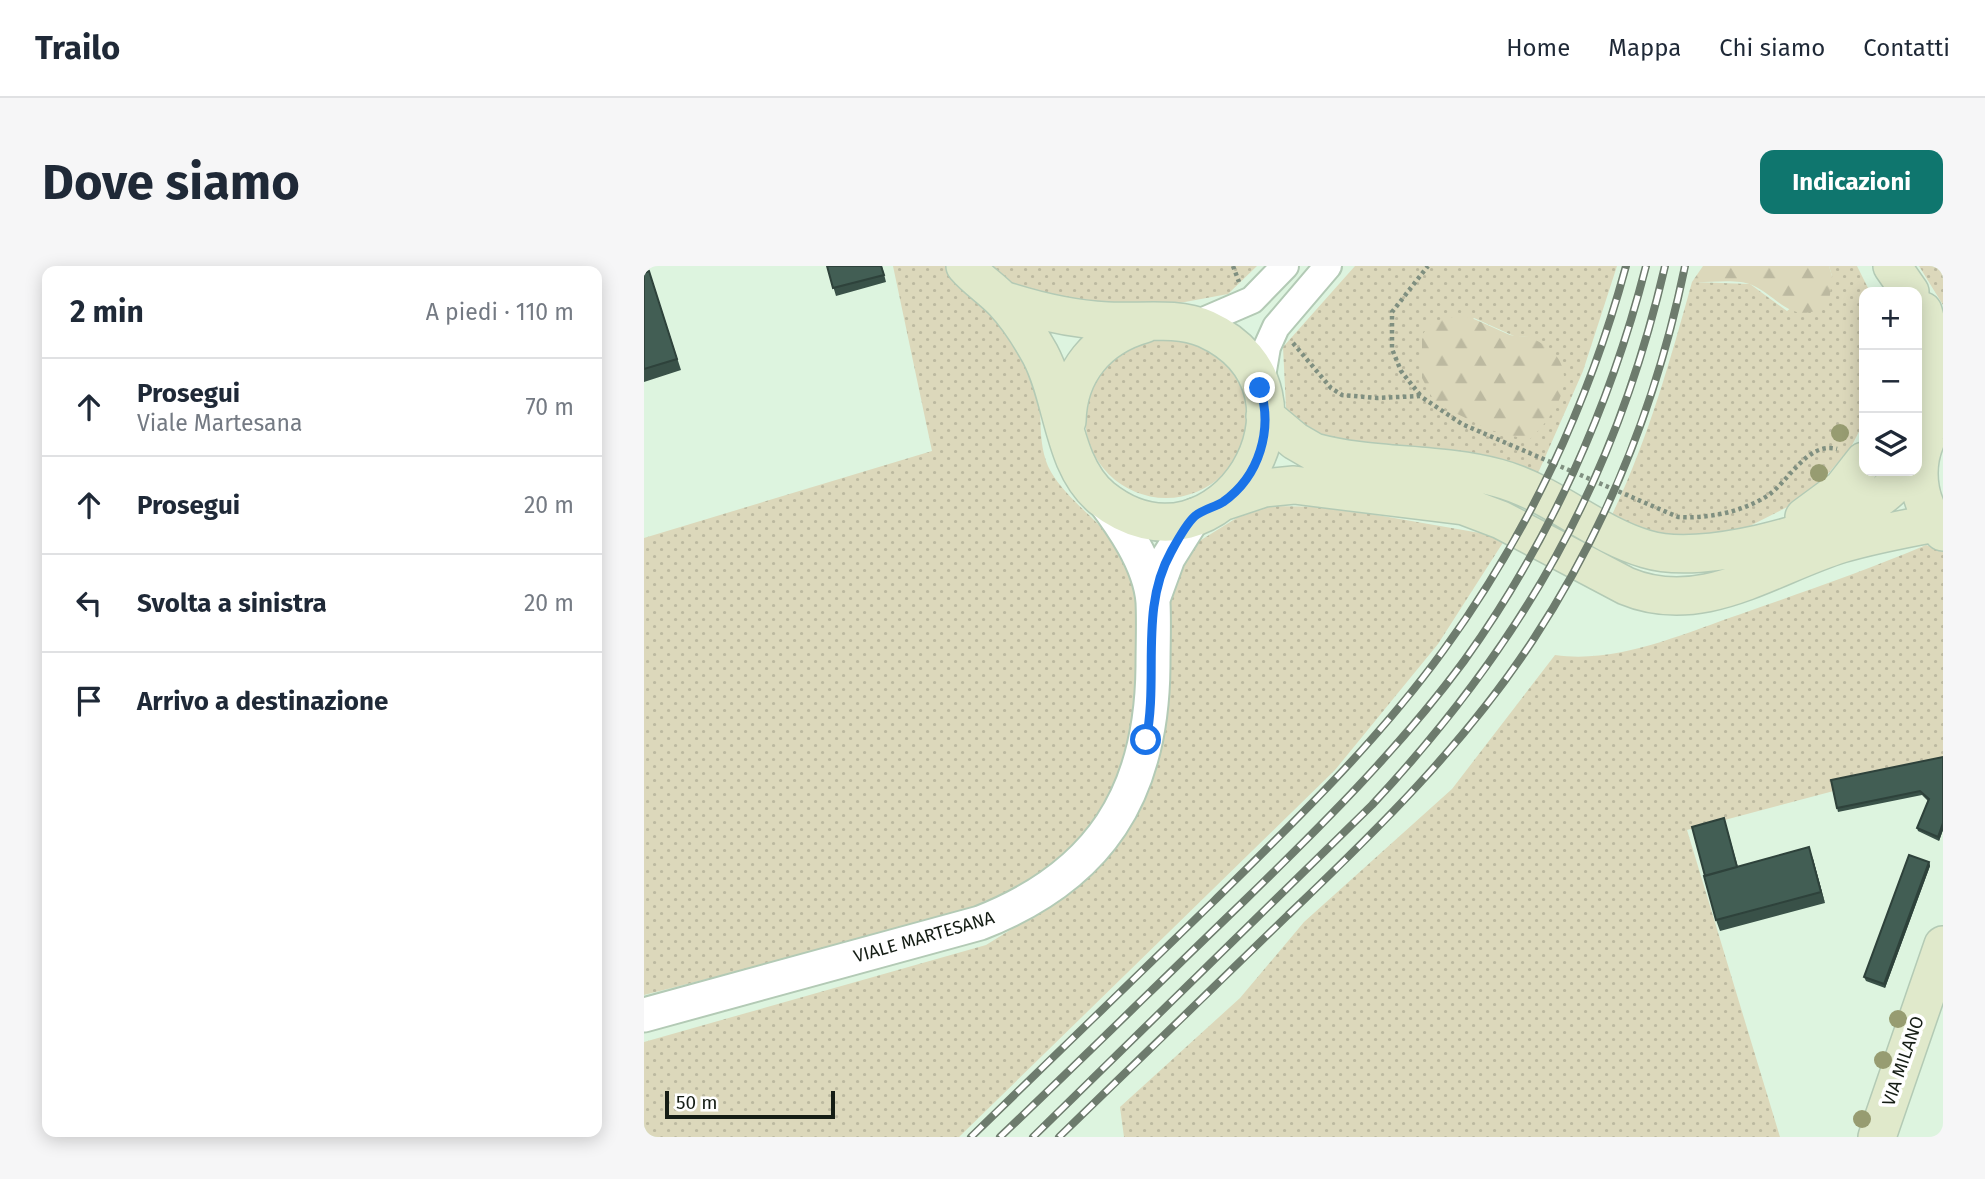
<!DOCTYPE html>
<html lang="it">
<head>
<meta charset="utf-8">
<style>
  body { margin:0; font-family:"Fira Sans",sans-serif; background:#f6f6f7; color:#1f2937 }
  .controls { position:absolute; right:21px; top:21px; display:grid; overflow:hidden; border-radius:14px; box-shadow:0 4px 18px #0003 }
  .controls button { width:63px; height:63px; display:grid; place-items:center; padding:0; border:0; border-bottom:2px solid #e0e1e3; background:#fff; color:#1f2937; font:35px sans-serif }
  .scale { position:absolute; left:21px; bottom:18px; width:170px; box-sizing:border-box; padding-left:7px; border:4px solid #151d15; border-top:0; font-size:19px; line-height:24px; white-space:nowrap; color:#151d15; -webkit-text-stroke:5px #fff; paint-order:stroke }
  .stop { position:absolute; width:21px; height:21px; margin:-16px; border:5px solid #1a73e8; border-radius:50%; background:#fff }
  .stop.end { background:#1a73e8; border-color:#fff; box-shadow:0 2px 7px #0008 }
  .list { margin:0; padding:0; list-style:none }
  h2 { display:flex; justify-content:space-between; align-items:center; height:91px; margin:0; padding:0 28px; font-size:30px }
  h2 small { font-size:23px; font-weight:400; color:#747a83 }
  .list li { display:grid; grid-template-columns:46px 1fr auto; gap:21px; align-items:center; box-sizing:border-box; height:98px; padding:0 28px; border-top:2px solid #e0e1e3 }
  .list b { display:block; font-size:26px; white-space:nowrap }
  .list p { margin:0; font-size:23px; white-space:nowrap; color:#747a83 }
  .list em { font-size:23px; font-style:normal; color:#747a83 }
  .icon { flex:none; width:38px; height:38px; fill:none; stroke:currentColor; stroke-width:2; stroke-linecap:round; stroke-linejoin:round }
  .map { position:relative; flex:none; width:1299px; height:871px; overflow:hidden; border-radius:14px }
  header { display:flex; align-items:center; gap:42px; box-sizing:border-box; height:98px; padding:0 35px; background:#fff; border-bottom:2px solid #e0e1e3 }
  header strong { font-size:33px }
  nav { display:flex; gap:38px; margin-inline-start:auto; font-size:24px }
  .intro { display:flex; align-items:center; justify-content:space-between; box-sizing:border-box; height:168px; padding:0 42px }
  h1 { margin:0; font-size:49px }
  .button { padding:18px 32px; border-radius:14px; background:#0f766e; color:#fff; font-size:24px; font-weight:700 }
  main { display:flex; gap:42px; padding:0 42px }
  aside { flex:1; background:#fff; border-radius:14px; box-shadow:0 4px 18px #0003 }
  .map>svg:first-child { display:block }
</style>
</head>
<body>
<header>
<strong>Trailo</strong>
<nav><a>Home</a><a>Mappa</a><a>Chi siamo</a><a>Contatti</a></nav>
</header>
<div class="intro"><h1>Dove siamo</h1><a class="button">Indicazioni</a></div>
<main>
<aside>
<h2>2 min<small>A piedi · 110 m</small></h2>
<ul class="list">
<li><svg class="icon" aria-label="ahead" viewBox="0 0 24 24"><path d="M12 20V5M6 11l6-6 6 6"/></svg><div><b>Prosegui</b><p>Viale Martesana</p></div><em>70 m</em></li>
<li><svg class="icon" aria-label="ahead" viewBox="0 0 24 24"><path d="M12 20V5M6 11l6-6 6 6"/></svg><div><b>Prosegui</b></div><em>20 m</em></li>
<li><svg class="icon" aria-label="left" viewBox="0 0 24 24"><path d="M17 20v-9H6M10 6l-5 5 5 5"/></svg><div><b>Svolta a sinistra</b></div><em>20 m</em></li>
<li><svg class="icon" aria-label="arrive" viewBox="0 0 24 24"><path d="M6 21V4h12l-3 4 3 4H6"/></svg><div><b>Arrivo a destinazione</b></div></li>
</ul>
</aside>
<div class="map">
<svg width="1299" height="871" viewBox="0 0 1299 871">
  <defs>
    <pattern id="grass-dots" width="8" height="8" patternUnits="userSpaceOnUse" patternTransform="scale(1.75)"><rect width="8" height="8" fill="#dcd8bb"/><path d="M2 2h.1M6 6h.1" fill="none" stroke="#bcb9a0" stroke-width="1.8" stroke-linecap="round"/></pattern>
    <pattern id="forest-firs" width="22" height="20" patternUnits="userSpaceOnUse" patternTransform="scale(1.75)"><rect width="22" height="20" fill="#dcd8bb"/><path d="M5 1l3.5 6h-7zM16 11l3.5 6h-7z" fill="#bcb9a0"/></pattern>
  </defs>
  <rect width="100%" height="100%" fill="#ddf4df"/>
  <path fill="url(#grass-dots)" fill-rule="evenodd" d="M249,0H303C323,41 377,61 392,107C401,134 390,176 407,206C427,241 475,265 487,308C496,343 493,378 492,414C490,529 426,613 316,648C281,659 244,666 207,676C138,694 69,712 0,729V272L288,185Z
    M342,0H613L584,28L487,46L386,35Z
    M711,0H973L939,105L891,214L690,178L646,150L642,142L639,81ZM830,52L870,70L885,71L778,112Z
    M1185,0H1213L1226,26H1220V156L1207,181L1165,230L1086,270L1047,278L964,257C1002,180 1025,99 1048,16L1106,18L1143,45L1188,10Z
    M1275,0H1299V39Z
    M441 151a81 81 0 1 1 162 0a81 81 0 1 1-162 0Z
    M627,240L687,241L842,268L860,275L794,378L691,504L315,871H0V776L342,679L420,631L468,587L509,504L522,451L526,335L530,313L549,279L599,248Z
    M1282,279L1299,284V496L1043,564L1136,871H480L476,841L596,732L660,656L808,523L911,389C973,398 1038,368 1097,348C1159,326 1221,305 1282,279Z"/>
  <path fill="url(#forest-firs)" d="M1059,0H1185L1188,10L1185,38C1148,61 1138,33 1108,19C1093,12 1064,17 1048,16Z
    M816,49C834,53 849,62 866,69C873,71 881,69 887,72C943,96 918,143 885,174L846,164L791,137L778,112V69L787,57Z"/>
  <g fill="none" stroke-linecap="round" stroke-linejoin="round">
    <defs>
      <path id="minor" d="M550,59L608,34L641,0
        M616,122L623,81L632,61L684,0"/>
      <path id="tertiary" d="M509,333L524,292L551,249
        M0,749L336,657C456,610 508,528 509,400C509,379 510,357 509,336C506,297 477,257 455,228"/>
      <path id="secondary" d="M321,0C333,14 348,23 360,36C374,51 386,70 396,88C420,133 418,199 458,232C575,325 698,125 562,63C532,50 495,57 463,55C427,53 393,45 359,34
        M1248,0L1266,26
        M1279,45L1294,96L1293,155
        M1299,149C1267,182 1267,233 1299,266
        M621,150L651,175L670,186C729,202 794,196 854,212C907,226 950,268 1002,283C1057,300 1174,267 1223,240C1238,232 1252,218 1263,205
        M423,155C424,106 454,71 500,58
        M581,235L620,222L650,219L820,240L857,254L982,320C1058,352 1126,300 1197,278C1227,269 1259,263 1291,257
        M1160,251L1198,223L1220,195
        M1233,871L1299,679"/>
    </defs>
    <use href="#minor" stroke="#b3cab5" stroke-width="30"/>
    <use href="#tertiary" stroke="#b3cab5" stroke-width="37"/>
    <use href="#secondary" stroke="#b3cab5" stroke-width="40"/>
    <path stroke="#7f8f80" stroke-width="4.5" stroke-dasharray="3.5 3.5" stroke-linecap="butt" d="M589,0L595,16
      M649,77L687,122L698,129L733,132L776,130L818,158L1034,251C1063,253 1098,246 1123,230C1144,217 1163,175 1193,183
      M776,129L757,105L748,83V46L784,0"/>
    <use href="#minor" stroke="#fff" stroke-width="26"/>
    <use href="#tertiary" stroke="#fff" stroke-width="33"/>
    <use href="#secondary" stroke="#e0e9cb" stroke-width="37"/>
    <defs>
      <path id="rail" d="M327,871C408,792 489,714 570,635C651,555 732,477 799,385C883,270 945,137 982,0
        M356,871C438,793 518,714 599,636C677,560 755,483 820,395C905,277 966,141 1002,0
        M389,871L728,539C878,378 971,216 1021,0
        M415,871C492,797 568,723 644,649C733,564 821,478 889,374C963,261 1014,133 1041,0"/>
    </defs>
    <use href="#rail" stroke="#6d7b6d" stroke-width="8"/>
    <use href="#rail" stroke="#fff" stroke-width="5" stroke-dasharray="16" stroke-linecap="butt"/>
  </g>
  <g fill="#979c71">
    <circle cx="1196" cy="167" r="9"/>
    <circle cx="1175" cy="207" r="9"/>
    <circle cx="1254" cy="753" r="9"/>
    <circle cx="1239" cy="794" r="9"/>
    <circle cx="1218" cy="853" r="9"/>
  </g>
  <path fill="#395148" d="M183,0H238L242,16L192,30Z
    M0,7L9,17L37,104L0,116Z
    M1299,491V564L1295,575L1274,565L1273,562L1284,535L1278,529L1194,546L1193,542Z
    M1080,552L1094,601L1169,593L1181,637L1076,665L1072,654Z
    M1285,596L1286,600L1241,722L1222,715L1220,711Z"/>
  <path fill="#2e423b" d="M1299,557V564L1295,575L1294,571Z
    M1165,581L1169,593L1181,637L1177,626Z
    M1285,596L1286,600L1241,722L1240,718Z"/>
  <path fill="#425e54" stroke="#2e423b" stroke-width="2" d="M183,0H237L240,9L189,22Z
    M5,5L33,93L0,103V7Z
    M1299,491V557L1294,571L1273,562L1285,533L1276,525L1193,542L1187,514Z
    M1080,552L1093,601L1061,610L1048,561Z
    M1165,581L1177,626L1072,654L1060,610Z
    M1265,589L1285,596L1240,718L1220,711Z"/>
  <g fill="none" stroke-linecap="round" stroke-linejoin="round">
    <path stroke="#1a73e8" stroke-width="9" d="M502,474C515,412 495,343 527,286C533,275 542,258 551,250C558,244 571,241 579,236C616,210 629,163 616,122"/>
  </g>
  <g text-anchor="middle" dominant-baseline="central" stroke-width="7" stroke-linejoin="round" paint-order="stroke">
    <g font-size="18" fill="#151d15" stroke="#fff">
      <text transform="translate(280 671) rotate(-16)">VIALE MARTESANA</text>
      <text transform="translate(1259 795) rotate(-71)">VIA MILANO</text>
    </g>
  </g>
</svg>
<div class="controls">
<button>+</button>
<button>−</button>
<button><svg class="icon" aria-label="layers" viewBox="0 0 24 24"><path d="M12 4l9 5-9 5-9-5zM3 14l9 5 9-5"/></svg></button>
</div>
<div class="scale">50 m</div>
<div class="stop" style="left:502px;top:474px"></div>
<div class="stop end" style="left:616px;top:122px"></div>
</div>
</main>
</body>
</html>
